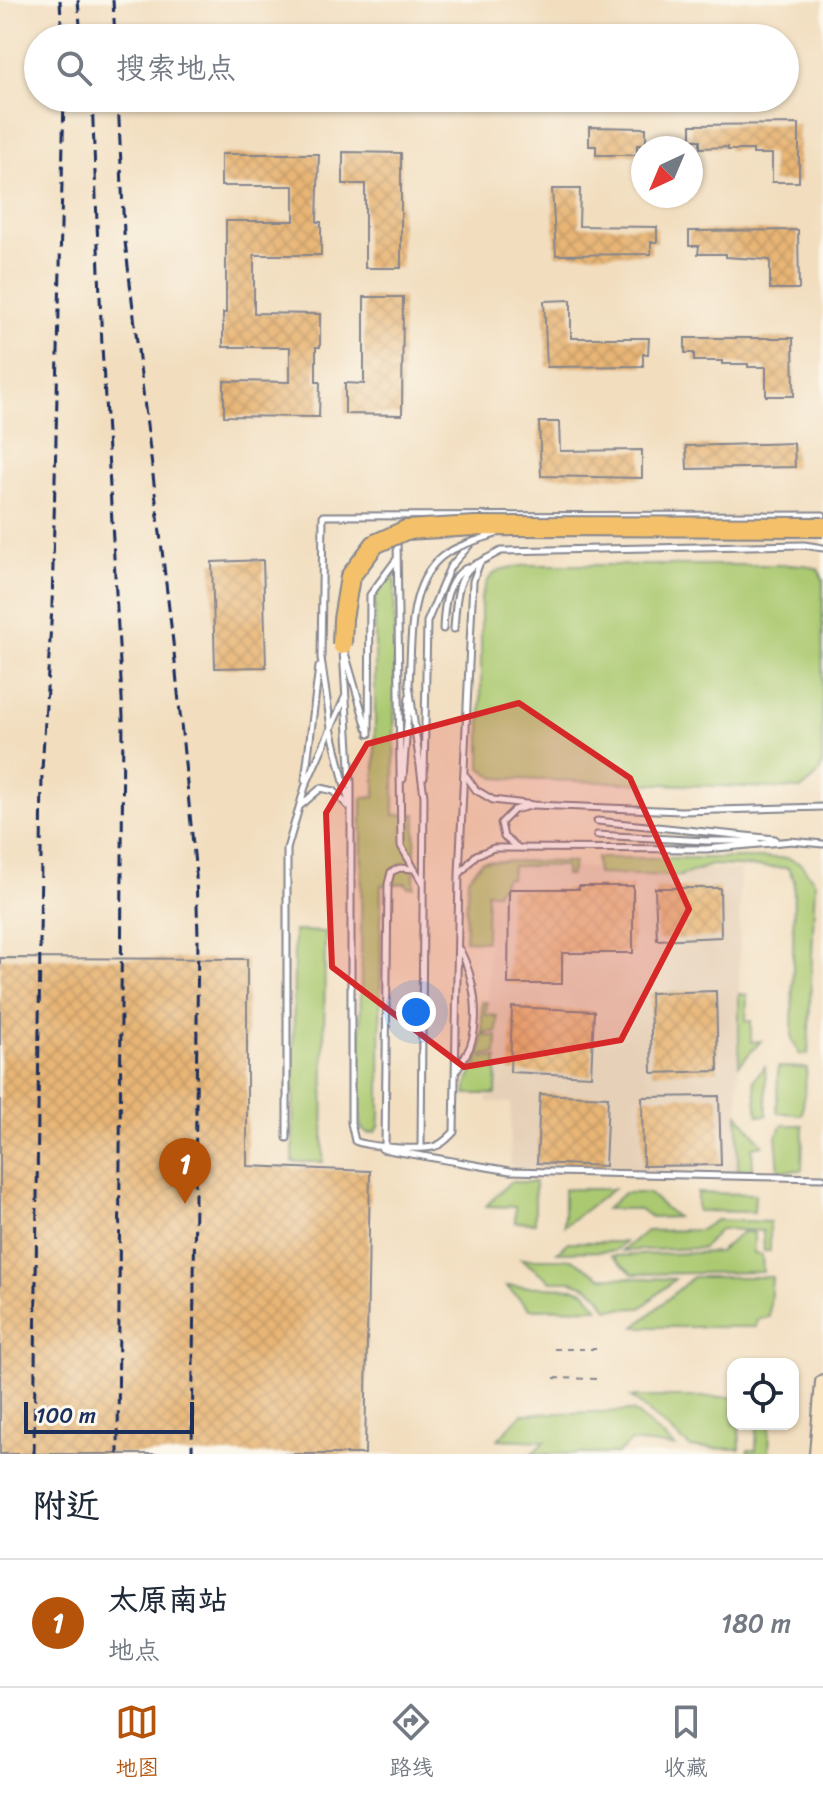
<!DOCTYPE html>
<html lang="zh">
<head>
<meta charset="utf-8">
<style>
  body { margin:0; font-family:Sriracha,"LXGW WenKai TC",sans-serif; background:#f6f6f7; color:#1f2937 }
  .controls { position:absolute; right:24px; bottom:24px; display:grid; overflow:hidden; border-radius:16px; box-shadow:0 2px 6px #0004 }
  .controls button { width:72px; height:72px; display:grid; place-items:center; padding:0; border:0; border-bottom:2px solid #e0e1e3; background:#fff; color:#1f2937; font:40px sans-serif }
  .compass { position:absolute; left:631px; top:136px; width:72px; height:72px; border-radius:50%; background:#fff; box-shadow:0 2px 6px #0004; rotate:224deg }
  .scale { position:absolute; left:24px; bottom:20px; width:170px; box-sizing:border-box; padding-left:8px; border:4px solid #1b2f5e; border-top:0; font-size:22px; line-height:28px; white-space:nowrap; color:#1b2f5e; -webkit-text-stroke:6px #fbf7ec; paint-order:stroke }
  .you { position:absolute; left:416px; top:1012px; width:28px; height:28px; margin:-20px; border:6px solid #fff; border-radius:50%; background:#1a73e8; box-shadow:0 0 0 12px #1a73e833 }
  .badge { display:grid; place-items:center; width:52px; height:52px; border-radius:50%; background:#b45309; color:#fff; font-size:26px; font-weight:700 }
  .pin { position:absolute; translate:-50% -66px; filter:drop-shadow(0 2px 4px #0008) }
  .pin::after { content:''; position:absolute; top:42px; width:28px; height:24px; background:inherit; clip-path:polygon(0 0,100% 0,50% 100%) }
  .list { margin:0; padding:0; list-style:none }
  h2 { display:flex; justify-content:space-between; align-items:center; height:104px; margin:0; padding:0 32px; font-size:34px }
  h2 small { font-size:26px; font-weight:400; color:#747a83 }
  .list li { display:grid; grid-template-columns:52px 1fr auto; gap:24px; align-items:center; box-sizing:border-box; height:128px; padding:0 32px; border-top:2px solid #e0e1e3 }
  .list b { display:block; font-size:30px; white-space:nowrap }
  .list p { margin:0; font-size:26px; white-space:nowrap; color:#747a83 }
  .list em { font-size:26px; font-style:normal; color:#747a83 }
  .icon { flex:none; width:44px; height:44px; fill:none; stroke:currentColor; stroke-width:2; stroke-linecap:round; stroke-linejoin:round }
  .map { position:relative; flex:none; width:823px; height:1454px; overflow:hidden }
  .search { position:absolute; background:#fff; box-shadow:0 2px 6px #0004; left:24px; right:24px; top:24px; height:88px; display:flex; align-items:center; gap:20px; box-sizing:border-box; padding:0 28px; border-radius:44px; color:#747a83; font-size:30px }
  .sheet { height:232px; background:#fff }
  nav { display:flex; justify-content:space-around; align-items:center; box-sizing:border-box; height:112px; border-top:2px solid #e0e1e3; background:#fff; font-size:22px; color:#747a83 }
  nav a { display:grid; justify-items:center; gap:4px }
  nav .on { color:#b45309 }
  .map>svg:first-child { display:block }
</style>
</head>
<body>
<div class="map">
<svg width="823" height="1454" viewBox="0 0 823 1454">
  <defs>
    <pattern id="building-cross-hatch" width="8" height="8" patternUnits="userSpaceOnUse" patternTransform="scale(2)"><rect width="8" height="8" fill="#e8b575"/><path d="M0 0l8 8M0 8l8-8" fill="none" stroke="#c69c68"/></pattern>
  </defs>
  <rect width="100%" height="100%" fill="#fbf7ec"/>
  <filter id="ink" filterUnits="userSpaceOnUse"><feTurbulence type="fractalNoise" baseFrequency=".0125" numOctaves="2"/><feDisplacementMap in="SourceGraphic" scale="16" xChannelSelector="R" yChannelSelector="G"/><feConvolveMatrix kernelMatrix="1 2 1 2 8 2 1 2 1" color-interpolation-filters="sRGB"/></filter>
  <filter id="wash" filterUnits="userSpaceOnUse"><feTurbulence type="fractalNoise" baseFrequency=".006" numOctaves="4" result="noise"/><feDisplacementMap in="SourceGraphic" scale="32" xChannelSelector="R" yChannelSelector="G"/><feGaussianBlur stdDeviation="1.8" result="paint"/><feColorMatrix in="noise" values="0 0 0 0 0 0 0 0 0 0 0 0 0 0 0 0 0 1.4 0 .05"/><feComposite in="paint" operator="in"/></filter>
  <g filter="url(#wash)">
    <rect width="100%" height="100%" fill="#f2debf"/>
    <path fill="#e6d0b7" d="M514,867L740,870L738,1171H510L511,1103L487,1102L489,893Z"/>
    <path fill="#abc970" stroke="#637c67" stroke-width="2" d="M528,565H805L818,569L823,579L822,766L816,777L802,789L516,779L495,778L481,768V598C489,568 500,569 528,565Z
      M395,571L394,815L416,814L414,887H408L406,883L381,885L380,1115L379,1127L375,1132L368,1133L362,1129L360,1122L362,798L375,797V595Z
      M596,858H788L801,864L815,882L808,1055L799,1054L792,1039L794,880L788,868L711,865L680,876L597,874Z
      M482,861L574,862L570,876L565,875V866H512L511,878H506L496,892H487L486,941L465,940L468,878Z
      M294,931L325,932L323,1162H293Z
      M739,994L747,995L746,1021H751V1042L761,1041L739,1065Z
      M482,1002H487L486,1015L497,1016V1032H485L484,1036H497L496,1054L484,1055V1058H497L496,1094H466C467,1077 471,1077 477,1063C485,1047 481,1020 482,1002Z
      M765,1066L767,1115L758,1116L754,1079Z
      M778,1067L807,1068L802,1115L777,1112Z
      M738,1114L763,1145L752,1147L753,1171H738Z
      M783,1125H803L802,1170L779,1171L776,1136Z
      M510,1182H535V1223L515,1222V1207L486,1206Z
      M564,1189H613L564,1226Z
      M624,1193H648L676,1217L652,1218L640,1209H606Z
      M697,1193L755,1194L754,1212L697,1211Z
      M716,1220L770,1222V1251H764L763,1231L720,1229L703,1248L622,1251L646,1231L700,1230Z
      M742,1232L754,1233V1254L762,1255L763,1272L633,1274L612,1256L719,1252Z
      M568,1242H625L615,1251L557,1252Z
      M521,1259H572L601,1277L675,1279L641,1308L607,1309L598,1294L588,1287L572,1281H551Z
      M693,1277H772L769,1317L757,1319L756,1327H635Z
      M506,1286L574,1288L585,1291L598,1308L530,1309Z
      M631,1397H733V1424H739L740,1449L691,1448Z
      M633,1411L675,1447L631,1442L617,1454H531L546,1441L498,1439L522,1414Z
      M757,1424H770L769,1454H748V1450H756Z"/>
    <g id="blocks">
      <path fill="url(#building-cross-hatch)" d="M799,124V182H772V154H753V150H728V147L700,148V140H691V125Z
        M589,127L646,128V145H637V155H596V146H589Z
        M343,152L401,153V268H365V184H343Z
        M221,154H319L317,222H321V255H254V313L320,314V347H316V382H320L319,417L224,416V381L290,382V347H223V313H226V221H294V186H221Z
        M552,189H580L579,226L657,227V242H651V254L556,255Z
        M798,230L799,289H770V260L726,257V254H698L699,246H689V231Z
        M364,297H403L402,415L345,414V383L364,384Z
        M571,300V338H649L648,354H643V366L547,367L544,301Z
        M685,338H793L794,396H766V367H748V364H722V361H694V353H685Z
        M539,422H559L560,451L642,450V478L541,476Z
        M794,443L795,467L687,469L686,446Z
        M263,560L266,667L215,668L212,562Z
        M579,886H633V953H562V984H508L509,889H579Z
        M655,888H720L721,937L657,940Z
        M0,958L247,959V1166L370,1171L365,1454H0Z
        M716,991L718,1071L652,1073L650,993Z
        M512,1007L594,1011L591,1076L510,1072Z
        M540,1094L608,1097L605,1166L537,1163Z
        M719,1096L721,1165L643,1166L642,1097Z"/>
    </g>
  </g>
  <g filter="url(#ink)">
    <use href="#blocks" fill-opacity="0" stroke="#86868e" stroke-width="2"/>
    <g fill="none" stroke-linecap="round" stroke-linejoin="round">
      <defs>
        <path id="lane" d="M397,537L401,846L422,882
          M443,629C444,606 446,579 468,567
          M454,629C456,607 455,571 480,562
          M343,650L351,783V1123L355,1141C368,1147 418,1150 433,1147C442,1145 448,1138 454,1132L459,875L476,855L494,848L706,849L792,841
          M345,653L367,728
          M409,684L424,796L421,1147
          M369,734L370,595L396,560
          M466,776L476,790L493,800L534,805L681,811L823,807
          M424,777L427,622L450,567L481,532
          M403,779L409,697
          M305,780L319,667
          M349,803L331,728L321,658L323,516L823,515
          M300,806L321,788L334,791L348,806
          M597,821L775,839
          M597,835L706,841H756
          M790,841L823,844
          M517,847L504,837L501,823L514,810L530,806
          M459,874L473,581L480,562L501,551L804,545L823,548
          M457,1070C461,1062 467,1054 470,1047C481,1017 474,977 460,950
          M287,1138V849L305,787L345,697
          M385,1146L388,884L391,872L400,868L414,869
          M382,1149L510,1171L823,1178"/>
        <path id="secondary" d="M817,1454L823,1382"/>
      </defs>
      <use href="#lane" stroke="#86868e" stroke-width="9"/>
      <use href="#secondary" stroke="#86868e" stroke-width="18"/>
      <path stroke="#86868e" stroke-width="2" stroke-dasharray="6 6" stroke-linecap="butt" d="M554,1349H597
        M554,1378L596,1379"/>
      <use href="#lane" stroke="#fff" stroke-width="5"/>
      <use href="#secondary" stroke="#fbe6c3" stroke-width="14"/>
      <path stroke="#1b2f5e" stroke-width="3" stroke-dasharray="12 6" stroke-linecap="butt" d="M60,0L62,38
        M78,0L81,38
        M113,0L115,38
        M92,98L102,346L123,716L118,1454
        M118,98L124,233L173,642L196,875L198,936L192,1454
        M34,1454L42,770L52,607L64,98"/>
      <defs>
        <path id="lane-bridge" d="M409,684C412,643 407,589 439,559C453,546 479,540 496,534"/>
        <path id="highway-bridge" d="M342,645L343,619L350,577L375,544L406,530L475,526L823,527"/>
      </defs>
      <use href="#lane-bridge" stroke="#86868e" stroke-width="9" stroke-linecap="butt"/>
      <use href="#highway-bridge" stroke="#86868e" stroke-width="22" stroke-linecap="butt"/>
      <use href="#lane-bridge" stroke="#fff" stroke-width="5"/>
      <use href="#highway-bridge" stroke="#f4c16a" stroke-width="18"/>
    </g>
  </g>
  <path fill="#d62828" fill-opacity="0.2" stroke="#d62828" stroke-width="6" stroke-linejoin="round" d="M519,703L630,778L689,909L621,1040L464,1067L332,967L326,813L367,744Z"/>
</svg>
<div class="controls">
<button><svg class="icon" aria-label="locate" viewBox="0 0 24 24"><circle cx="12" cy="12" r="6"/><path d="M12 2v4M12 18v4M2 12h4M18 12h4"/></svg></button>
</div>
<svg class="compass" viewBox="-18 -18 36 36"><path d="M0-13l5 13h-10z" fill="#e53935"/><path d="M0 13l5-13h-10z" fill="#747a83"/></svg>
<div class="scale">100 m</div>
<div class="you"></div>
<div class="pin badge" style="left:185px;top:1204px">1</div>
<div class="search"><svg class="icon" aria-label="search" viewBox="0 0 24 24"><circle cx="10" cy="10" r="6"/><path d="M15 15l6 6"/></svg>搜索地点</div>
</div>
<section class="sheet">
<h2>附近<small></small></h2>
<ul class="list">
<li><span class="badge">1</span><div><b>太原南站</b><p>地点</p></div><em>180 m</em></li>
</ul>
</section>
<nav>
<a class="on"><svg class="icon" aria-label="map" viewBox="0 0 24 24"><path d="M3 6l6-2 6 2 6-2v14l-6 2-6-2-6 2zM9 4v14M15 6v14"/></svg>地图</a>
<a><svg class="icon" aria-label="directions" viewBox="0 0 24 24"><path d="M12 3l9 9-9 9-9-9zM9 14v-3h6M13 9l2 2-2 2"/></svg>路线</a>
<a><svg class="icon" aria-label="saved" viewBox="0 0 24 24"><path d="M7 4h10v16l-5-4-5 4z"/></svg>收藏</a>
</nav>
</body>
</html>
